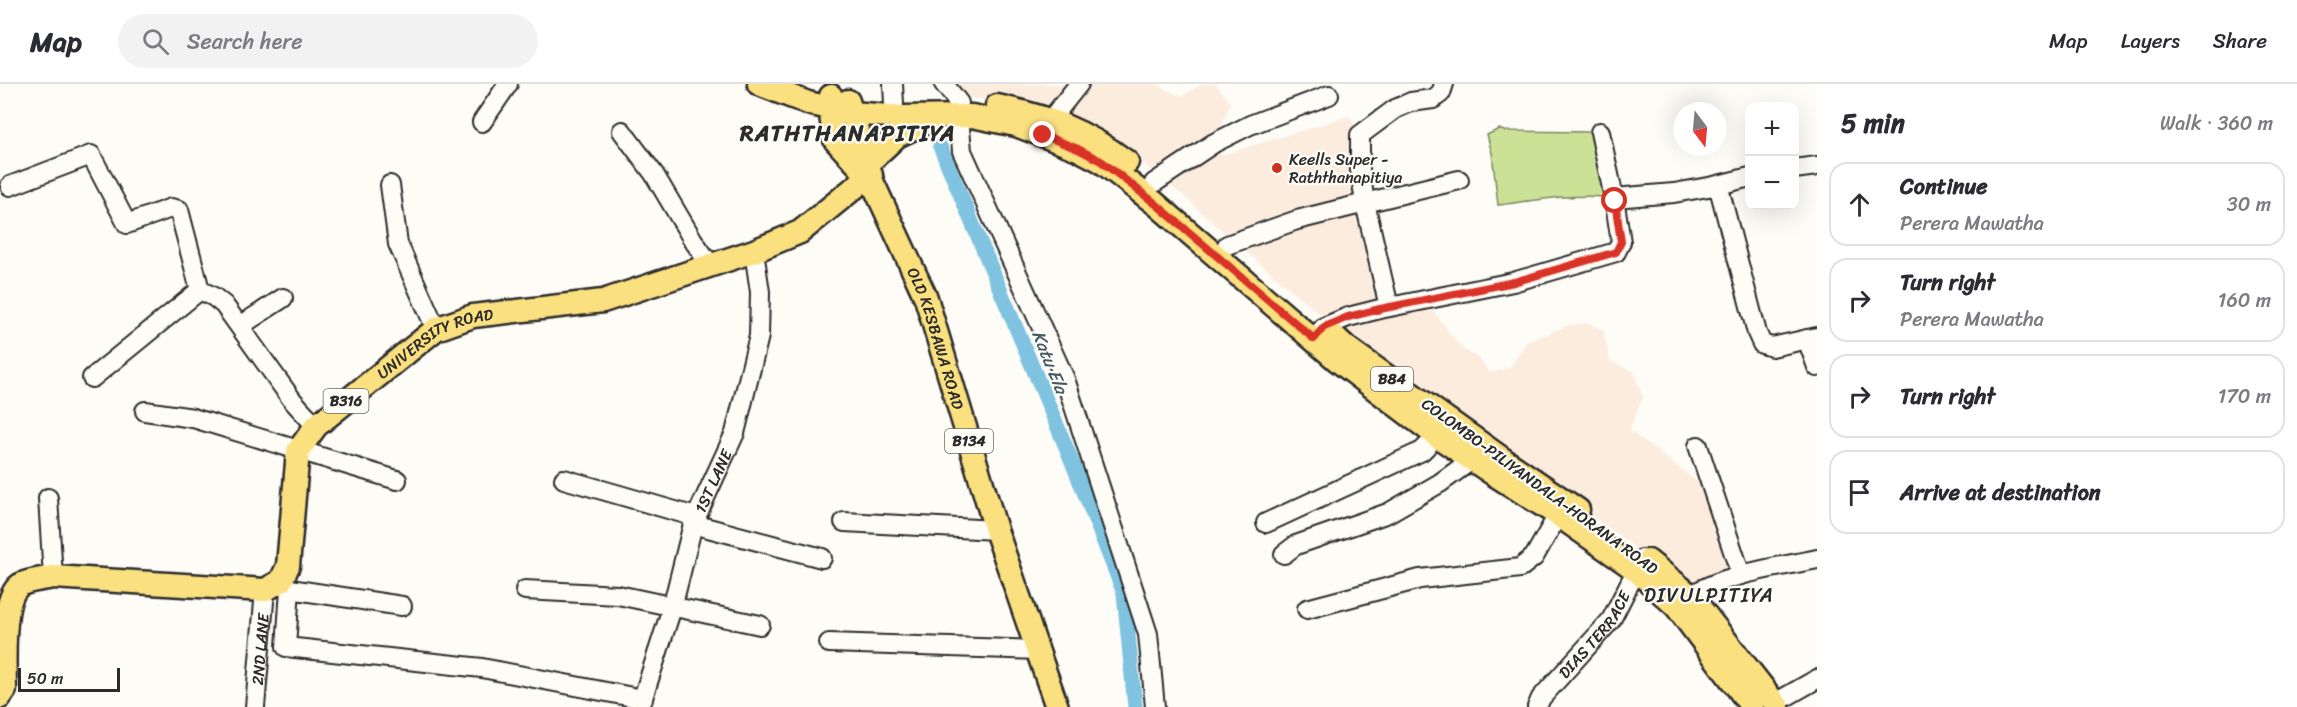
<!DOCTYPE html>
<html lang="en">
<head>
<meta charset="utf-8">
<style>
  body { margin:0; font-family:Sriracha,sans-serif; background:#f2f2f3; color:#2b2b33 }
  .controls { position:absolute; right:18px; top:18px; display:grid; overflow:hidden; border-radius:12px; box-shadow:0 6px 24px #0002 }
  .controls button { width:54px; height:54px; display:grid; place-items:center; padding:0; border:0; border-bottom:2px solid #e1e1e2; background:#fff; color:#2b2b33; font:30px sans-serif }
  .compass { position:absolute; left:1673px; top:18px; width:54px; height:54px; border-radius:50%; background:#fff; box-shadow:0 6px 24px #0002; rotate:164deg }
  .scale { position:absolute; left:18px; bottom:15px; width:102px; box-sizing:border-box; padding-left:6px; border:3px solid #2b2b2b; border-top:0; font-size:16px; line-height:21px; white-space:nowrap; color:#2b2b2b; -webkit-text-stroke:4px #fdfcf7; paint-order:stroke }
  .stop { position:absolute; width:18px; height:18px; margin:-14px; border:4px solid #d93025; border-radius:50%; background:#fff }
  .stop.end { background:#d93025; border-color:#fff; box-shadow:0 2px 6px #0008 }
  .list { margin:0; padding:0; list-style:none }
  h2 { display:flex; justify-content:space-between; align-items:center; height:78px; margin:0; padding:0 24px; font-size:26px }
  h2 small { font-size:20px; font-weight:400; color:#7c7c81 }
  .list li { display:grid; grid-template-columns:39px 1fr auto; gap:18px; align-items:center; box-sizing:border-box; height:84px; margin:0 12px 12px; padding:0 12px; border:2px solid #e1e1e2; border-radius:18px }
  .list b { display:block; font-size:22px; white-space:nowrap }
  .list p { margin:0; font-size:20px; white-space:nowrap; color:#7c7c81 }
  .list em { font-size:20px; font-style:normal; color:#7c7c81 }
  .icon { flex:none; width:33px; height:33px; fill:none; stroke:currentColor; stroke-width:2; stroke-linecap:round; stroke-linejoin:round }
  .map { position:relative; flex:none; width:1817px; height:623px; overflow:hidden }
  header { display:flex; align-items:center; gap:36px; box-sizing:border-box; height:84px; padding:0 30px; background:#fff; border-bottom:2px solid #e1e1e2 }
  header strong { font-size:28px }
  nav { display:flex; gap:33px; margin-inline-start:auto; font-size:21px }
  .search { width:420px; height:54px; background:#f2f2f3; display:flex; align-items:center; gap:15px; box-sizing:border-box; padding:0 21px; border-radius:33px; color:#7c7c81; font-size:22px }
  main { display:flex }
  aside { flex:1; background:#fff }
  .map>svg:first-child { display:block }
</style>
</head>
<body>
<header>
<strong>Map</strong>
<div class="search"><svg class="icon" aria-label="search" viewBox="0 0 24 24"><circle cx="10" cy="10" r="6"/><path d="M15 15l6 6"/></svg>Search here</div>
<nav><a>Map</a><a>Layers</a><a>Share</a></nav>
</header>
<main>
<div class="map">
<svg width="1817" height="623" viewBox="0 0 1817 623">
  <rect width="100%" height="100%" fill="#fdfcf7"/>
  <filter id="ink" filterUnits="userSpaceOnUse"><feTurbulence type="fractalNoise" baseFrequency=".0167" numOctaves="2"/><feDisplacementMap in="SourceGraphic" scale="12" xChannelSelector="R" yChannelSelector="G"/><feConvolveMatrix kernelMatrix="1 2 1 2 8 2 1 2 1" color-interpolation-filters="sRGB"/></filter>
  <g filter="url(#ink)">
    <path fill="#fbecde" d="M938,0H1156L1181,13L1203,0H1215L1231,19L1222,39L1218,62L1222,71L1349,32L1360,51L1389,223L1427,215L1434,228L1461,264L1478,274L1490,289L1509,284L1527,258L1567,242L1587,239L1603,246L1610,277L1633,287L1643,313L1629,346L1705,404L1741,491L1692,509L1648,473L1327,236L1229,153L1185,113L1123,64L1024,20L971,14L941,8Z"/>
    <path fill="#cbe196" stroke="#7b8660" stroke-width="1.5" d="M1499,45L1504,47L1600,48L1614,114C1575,109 1537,116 1498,121L1492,69L1487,51Z"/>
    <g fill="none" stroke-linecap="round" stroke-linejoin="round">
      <path stroke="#7fc3e0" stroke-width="15" d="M940,62L1071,375L1124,509L1135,623"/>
      <defs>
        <g id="minor">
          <path d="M893,0L894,20"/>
          <path d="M944,0L959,19"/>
          <path d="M959,32L962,67L1065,295L1148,550L1155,623"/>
          <path d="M482,38L508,0"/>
          <path d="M622,47L654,90L693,156L711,182"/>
          <path d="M1045,47L1051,35L1079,0"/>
          <path d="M1600,48L1614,114L1674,109L1714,102L1720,108L1757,249L1762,260L1772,263L1817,253"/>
          <path d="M1794,85L1817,82"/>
          <path d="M1154,99L1214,59L1250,41L1329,11"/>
          <path d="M390,101L398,160L436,245"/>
          <path d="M10,102L91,71L127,140L171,124L179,126L200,206L214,213L224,221L293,317L316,342"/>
          <path d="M1714,102L1750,93"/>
          <path d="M1227,161L1297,136L1365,119L1360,86V51L1395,25L1411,18L1433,15L1441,9L1444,0"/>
          <path d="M1389,223L1365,119L1459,96"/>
          <path d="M240,242L283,214"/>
          <path d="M1314,255L1324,243L1348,233L1380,225L1513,198L1616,168L1621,158L1614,114"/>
          <path d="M1807,255L1817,283"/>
          <path d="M92,294L200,206"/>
          <path d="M145,327L193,334L397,396"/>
          <path d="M1698,362L1741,491"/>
          <path d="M564,395L696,433"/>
          <path d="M48,414L53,493"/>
          <path d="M844,438L996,446"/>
          <path d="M1266,439L1422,367L1437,352"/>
          <path d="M693,440L822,474"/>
          <path d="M1284,470L1296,461L1388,429L1440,399L1473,375"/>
          <path d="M282,498L290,505L402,522"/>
          <path d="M290,505L286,563L482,584L643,615"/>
          <path d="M525,506L618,511L760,541"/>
          <path d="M1680,519C1714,491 1775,484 1817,475"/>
          <path d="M1307,525L1420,495L1520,484L1534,473L1558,431"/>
          <path d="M829,559L1039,566"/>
          <path d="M1775,619L1817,595"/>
          <path id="s1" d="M255,623L265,506"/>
          <path id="s2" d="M640,623L672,524L693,440L735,349L759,252L760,208L754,167"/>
          <path id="s3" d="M1537,623L1541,614L1611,536L1642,475"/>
        </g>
        <g id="major">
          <path d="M759,0L808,19L851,29L902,33L972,32L1016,41L1078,65L1101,77L1156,120L1337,276L1437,352L1492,389L1558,431L1636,486L1676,522L1752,623"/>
          <path id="s4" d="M831,12L830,26L835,56L871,95L926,214L996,446L1057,623"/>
          <path d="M848,17L871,91"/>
          <path d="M997,22C1048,33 1085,46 1127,78"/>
          <path d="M868,79L897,52L929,37"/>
          <path d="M1334,252L1347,264L1504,376L1578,426"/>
          <path d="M1648,477L1690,511L1778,623"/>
          <path id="s5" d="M0,613L5,606C5,581 0,515 20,501C28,496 44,495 53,493L265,506L281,497L288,482L298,367L316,342L436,245L473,232L603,217L754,167L800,148L859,100L871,95"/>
        </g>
      </defs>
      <use href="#minor" stroke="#2b2b2b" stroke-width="22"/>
      <use href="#major" stroke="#2b2b2b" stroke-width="27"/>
      <use href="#minor" stroke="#fdfcf7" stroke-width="18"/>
      <use href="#major" stroke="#fbe080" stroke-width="22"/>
    </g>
  </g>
  <g fill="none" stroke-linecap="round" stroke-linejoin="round" filter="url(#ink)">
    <path stroke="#d93025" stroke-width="8" d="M1043,51L1078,65L1101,77L1156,120L1314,255L1324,243L1348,233L1380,225L1514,198L1616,168L1621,158L1615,117"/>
  </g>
  <circle fill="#c8321e" stroke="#fdfcf7" stroke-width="2" cx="1277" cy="84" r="6"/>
  <g text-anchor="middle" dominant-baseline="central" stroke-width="4.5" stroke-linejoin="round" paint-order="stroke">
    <g fill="#fdfcf7" stroke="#6a6a68" stroke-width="1.5">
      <rect x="1371" y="283" width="42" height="24" rx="4.5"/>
      <rect x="323.5" y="305" width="45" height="24" rx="4.5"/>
      <rect x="945" y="345" width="48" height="24" rx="4.5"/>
    </g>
    <g font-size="15" font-weight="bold" fill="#2b2b2b">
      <text x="1392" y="295">B84</text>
      <text x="346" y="317">B316</text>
      <text x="969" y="357">B134</text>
    </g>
    <g font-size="16" fill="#2b2b2b" stroke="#fdfcf7" text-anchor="start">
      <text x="1289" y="75">Keells Super -<tspan x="1289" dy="18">Raththanapitiya</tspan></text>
    </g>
    <g font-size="16" fill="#2b2b2b" stroke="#fdfcf7">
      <text stroke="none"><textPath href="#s4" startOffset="270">OLD KESBAWA ROAD</textPath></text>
      <text stroke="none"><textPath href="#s5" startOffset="692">UNIVERSITY ROAD</textPath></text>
      <text stroke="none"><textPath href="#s2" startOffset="238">1ST LANE</textPath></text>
      <text transform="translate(1540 402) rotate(36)">COLOMBO-PILIYANDALA-HORANA ROAD</text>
      <text stroke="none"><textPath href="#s3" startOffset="93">DIAS TERRACE</textPath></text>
      <text stroke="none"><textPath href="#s1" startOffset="58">2ND LANE</textPath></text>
    </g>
    <g font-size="18" font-style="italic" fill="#445961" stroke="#fdfcf7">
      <text transform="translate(1050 278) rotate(68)">Katu Ela</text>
    </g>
    <g font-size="20" letter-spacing="1.5" fill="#2b2b2b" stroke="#fdfcf7">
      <text x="1709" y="511">DIVULPITIYA</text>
    </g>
    <g font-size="22" font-weight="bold" letter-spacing="1.5" fill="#2b2b2b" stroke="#fdfcf7">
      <text x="848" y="49">RATHTHANAPITIYA</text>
    </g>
  </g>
</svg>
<div class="controls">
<button>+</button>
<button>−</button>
</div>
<svg class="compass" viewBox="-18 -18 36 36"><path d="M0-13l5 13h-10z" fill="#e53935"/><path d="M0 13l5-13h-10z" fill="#7c7c81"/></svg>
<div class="scale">50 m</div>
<div class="stop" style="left:1615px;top:117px"></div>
<div class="stop end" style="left:1043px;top:51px"></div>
</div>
<aside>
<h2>5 min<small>Walk · 360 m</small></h2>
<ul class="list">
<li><svg class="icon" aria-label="ahead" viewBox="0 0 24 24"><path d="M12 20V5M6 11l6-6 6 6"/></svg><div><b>Continue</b><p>Perera Mawatha</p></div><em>30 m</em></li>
<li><svg class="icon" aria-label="right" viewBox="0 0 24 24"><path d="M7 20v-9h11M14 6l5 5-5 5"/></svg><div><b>Turn right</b><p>Perera Mawatha</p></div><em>160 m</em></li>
<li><svg class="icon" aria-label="right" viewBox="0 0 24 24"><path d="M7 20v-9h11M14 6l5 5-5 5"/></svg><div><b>Turn right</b></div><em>170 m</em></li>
<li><svg class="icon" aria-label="arrive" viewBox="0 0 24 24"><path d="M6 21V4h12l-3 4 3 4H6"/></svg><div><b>Arrive at destination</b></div></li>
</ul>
</aside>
</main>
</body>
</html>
